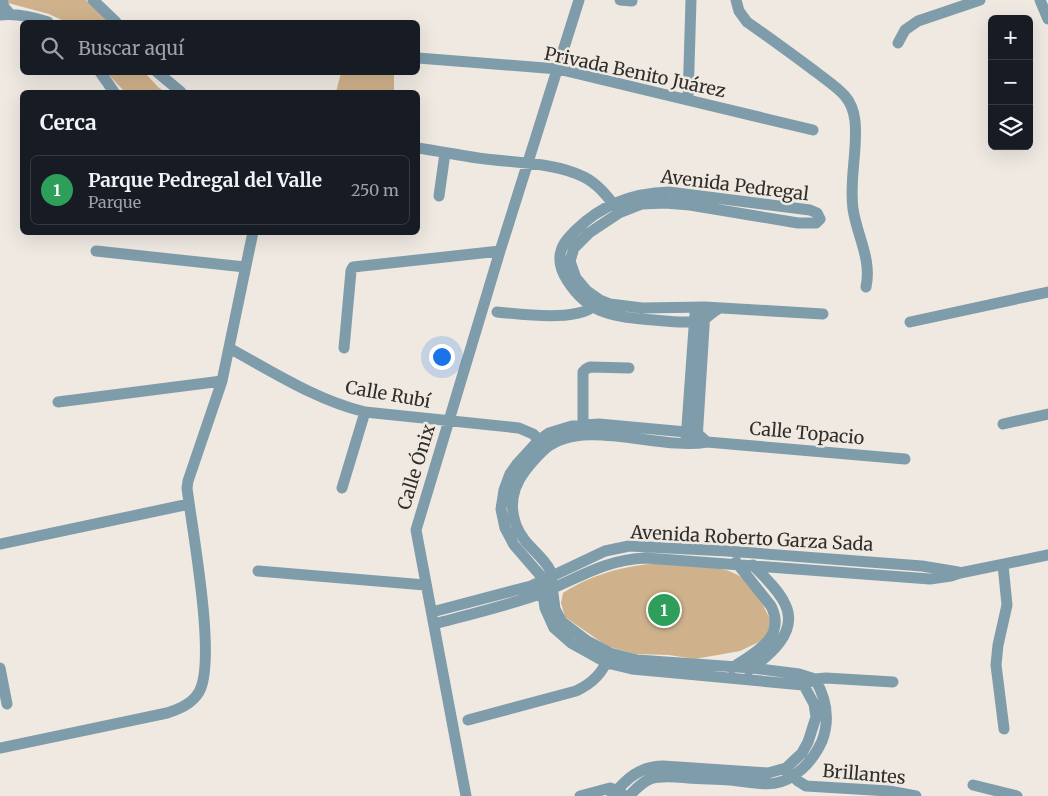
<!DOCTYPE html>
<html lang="es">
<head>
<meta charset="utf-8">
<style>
  body { margin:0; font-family:Merriweather,serif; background:#242831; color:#f1f3f6 }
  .controls { position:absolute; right:15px; top:15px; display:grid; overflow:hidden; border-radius:8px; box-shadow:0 5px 20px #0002 }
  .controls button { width:45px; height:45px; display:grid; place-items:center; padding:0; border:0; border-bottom:1px solid #363941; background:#171b24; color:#f1f3f6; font:25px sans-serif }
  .you { position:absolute; left:441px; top:356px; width:18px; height:18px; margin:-12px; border:4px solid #fff; border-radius:50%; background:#1a73e8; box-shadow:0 0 0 8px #1a73e833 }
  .badge { display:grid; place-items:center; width:32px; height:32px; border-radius:50%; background:#0079a1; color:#fff; font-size:16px; font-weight:700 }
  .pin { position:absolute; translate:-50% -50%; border:2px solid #fff; box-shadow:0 1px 5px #0006 }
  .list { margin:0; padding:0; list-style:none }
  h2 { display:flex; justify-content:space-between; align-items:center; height:65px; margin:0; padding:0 20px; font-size:21px }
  h2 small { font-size:16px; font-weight:400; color:#9ea1a6 }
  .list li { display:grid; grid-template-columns:32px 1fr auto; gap:15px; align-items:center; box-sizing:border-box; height:70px; margin:0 10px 10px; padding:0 10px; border:1px solid #363941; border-radius:8px }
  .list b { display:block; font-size:19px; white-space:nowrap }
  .list p { margin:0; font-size:16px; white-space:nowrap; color:#9ea1a6 }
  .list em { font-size:16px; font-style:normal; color:#9ea1a6 }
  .icon { flex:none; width:28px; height:28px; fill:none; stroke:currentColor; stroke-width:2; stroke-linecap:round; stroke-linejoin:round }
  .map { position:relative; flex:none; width:1048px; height:796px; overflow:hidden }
  .search { position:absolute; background:#171b24; box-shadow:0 5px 20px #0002; left:20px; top:20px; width:400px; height:55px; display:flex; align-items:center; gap:12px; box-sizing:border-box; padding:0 18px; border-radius:8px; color:#9ea1a6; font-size:19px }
  .panel { position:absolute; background:#171b24; box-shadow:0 5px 20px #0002; left:20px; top:90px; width:400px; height:145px; border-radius:8px }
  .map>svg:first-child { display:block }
</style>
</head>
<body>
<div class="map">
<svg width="1048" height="796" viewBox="0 0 1048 796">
  <rect width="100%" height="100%" fill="#efe9e2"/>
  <path fill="#cfb28b" d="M5,0H86L109,22H66L49,14L8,3Z
    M107,73H145L159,88L165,92H125Z
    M341,73H394V92H409H336Z
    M659,563C681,563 728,564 745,580C757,592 764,606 771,622L765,639L740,651L695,659L669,655L635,654L607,646L565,617L561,603L563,593C592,574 624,566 659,563Z"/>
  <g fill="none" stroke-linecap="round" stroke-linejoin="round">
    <path stroke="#7f9caa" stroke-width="11" d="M2,0L4,7L10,14
      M93,0L116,22
      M620,0L632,1
      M736,0L739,11L747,22C770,38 793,55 816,72C825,79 837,87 845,96C851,103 854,112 855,121C858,150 849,179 853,209C857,236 872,259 866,287
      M1040,0L1048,19
      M0,15C17,13 33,17 48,22
      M898,43L905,30L918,21L980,0
      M418,58L558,69L813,130
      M100,72L114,92
      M157,72L181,92
      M688,100L691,0
      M418,148C438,151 458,155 478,158C512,163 554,162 584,177C598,184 608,197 617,209
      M439,196L445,153
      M96,251L245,267
      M718,309C714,311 710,315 706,318C691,325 668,321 653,320C615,317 589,315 567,280C562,272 558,261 561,251C563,243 570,236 576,230C602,204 633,193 669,192L810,210L817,213L820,219L816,223H798L690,205L665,203L642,204L619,213L589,233L574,248L570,261L576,278L587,291L600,300L610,304L642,308L705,307L823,314
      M497,312C521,314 581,323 597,303
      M910,322L1048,292
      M229,348C273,372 316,400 365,412L519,428L533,434L543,444
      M344,348L351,271L353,267L500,251
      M58,402L222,381
      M583,424V372L586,369L590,367L629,368
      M1003,424L1048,414
      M686,440L695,314
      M697,440L705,311
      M707,442L698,434L686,432L599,424L572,426L549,433L539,440L517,464L510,474L504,490L501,509L505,528L514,545L540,575L545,608L554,628L571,643L607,663L632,669L803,685L815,679L826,678L893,682
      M342,488L365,412
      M0,544L189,504
      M1003,565L1007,605L998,645L996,665L1004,729
      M258,571L425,585
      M432,612L531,586L605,551L629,546L727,551L922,566L958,572
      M434,624C468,615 501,607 534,596C575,581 600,560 646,558L930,579L951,576L960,573L1048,555
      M0,668L7,704
      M732,668C754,653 787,638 771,606L736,562
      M749,670C769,656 799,632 785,604C778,589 764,577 753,565
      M815,679L799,674L752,668L637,660L610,653L587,641L562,622L555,609L550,570C541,553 524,546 516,525C509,506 513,487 525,471C531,463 538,455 546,448C585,417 660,451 707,442L905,459
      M468,720L576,691C591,684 603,674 608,657
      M0,748L167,713C179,709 192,704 199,692C217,661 192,529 187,488L188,481L222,381L253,232
      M789,772L798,781L806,786L889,791L916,796
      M973,785L1017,796
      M466,796L416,530L500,251L579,0
      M580,796L610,788L621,792
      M612,796C626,779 640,766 663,766L768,773L786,768L802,753L808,742L816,717L814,704L801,680
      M629,796C635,790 642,782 650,779C662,775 676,777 688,778C702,779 716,779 730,780C760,783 778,791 802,769C811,761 817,752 822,741C830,720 826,698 815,679"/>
  </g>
  <g text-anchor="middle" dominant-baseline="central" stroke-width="5" stroke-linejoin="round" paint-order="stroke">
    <g font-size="18" fill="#302e2b" stroke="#efe9e2">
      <text transform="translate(635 72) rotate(12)">Privada Benito Juárez</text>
      <text transform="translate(735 185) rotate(7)">Avenida Pedregal</text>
      <text transform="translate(388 394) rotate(10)">Calle Rubí</text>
      <text transform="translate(807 433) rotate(5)">Calle Topacio</text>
      <text transform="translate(416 467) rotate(-73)">Calle Ónix</text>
      <text transform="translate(752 538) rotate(3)">Avenida Roberto Garza Sada</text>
      <text transform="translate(864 774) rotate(5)">Brillantes</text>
    </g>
  </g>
</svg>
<div class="controls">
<button>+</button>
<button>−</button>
<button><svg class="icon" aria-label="layers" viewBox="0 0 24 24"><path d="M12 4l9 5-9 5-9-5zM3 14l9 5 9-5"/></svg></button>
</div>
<div class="you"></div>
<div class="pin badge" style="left:664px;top:610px;background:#2e9e5b">1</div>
<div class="search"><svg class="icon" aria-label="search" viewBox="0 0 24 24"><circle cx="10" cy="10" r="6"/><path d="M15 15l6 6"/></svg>Buscar aquí</div>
<section class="panel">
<h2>Cerca<small></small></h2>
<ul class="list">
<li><span class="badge" style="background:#2e9e5b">1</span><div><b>Parque Pedregal del Valle</b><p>Parque</p></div><em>250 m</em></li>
</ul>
</section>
</div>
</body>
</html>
